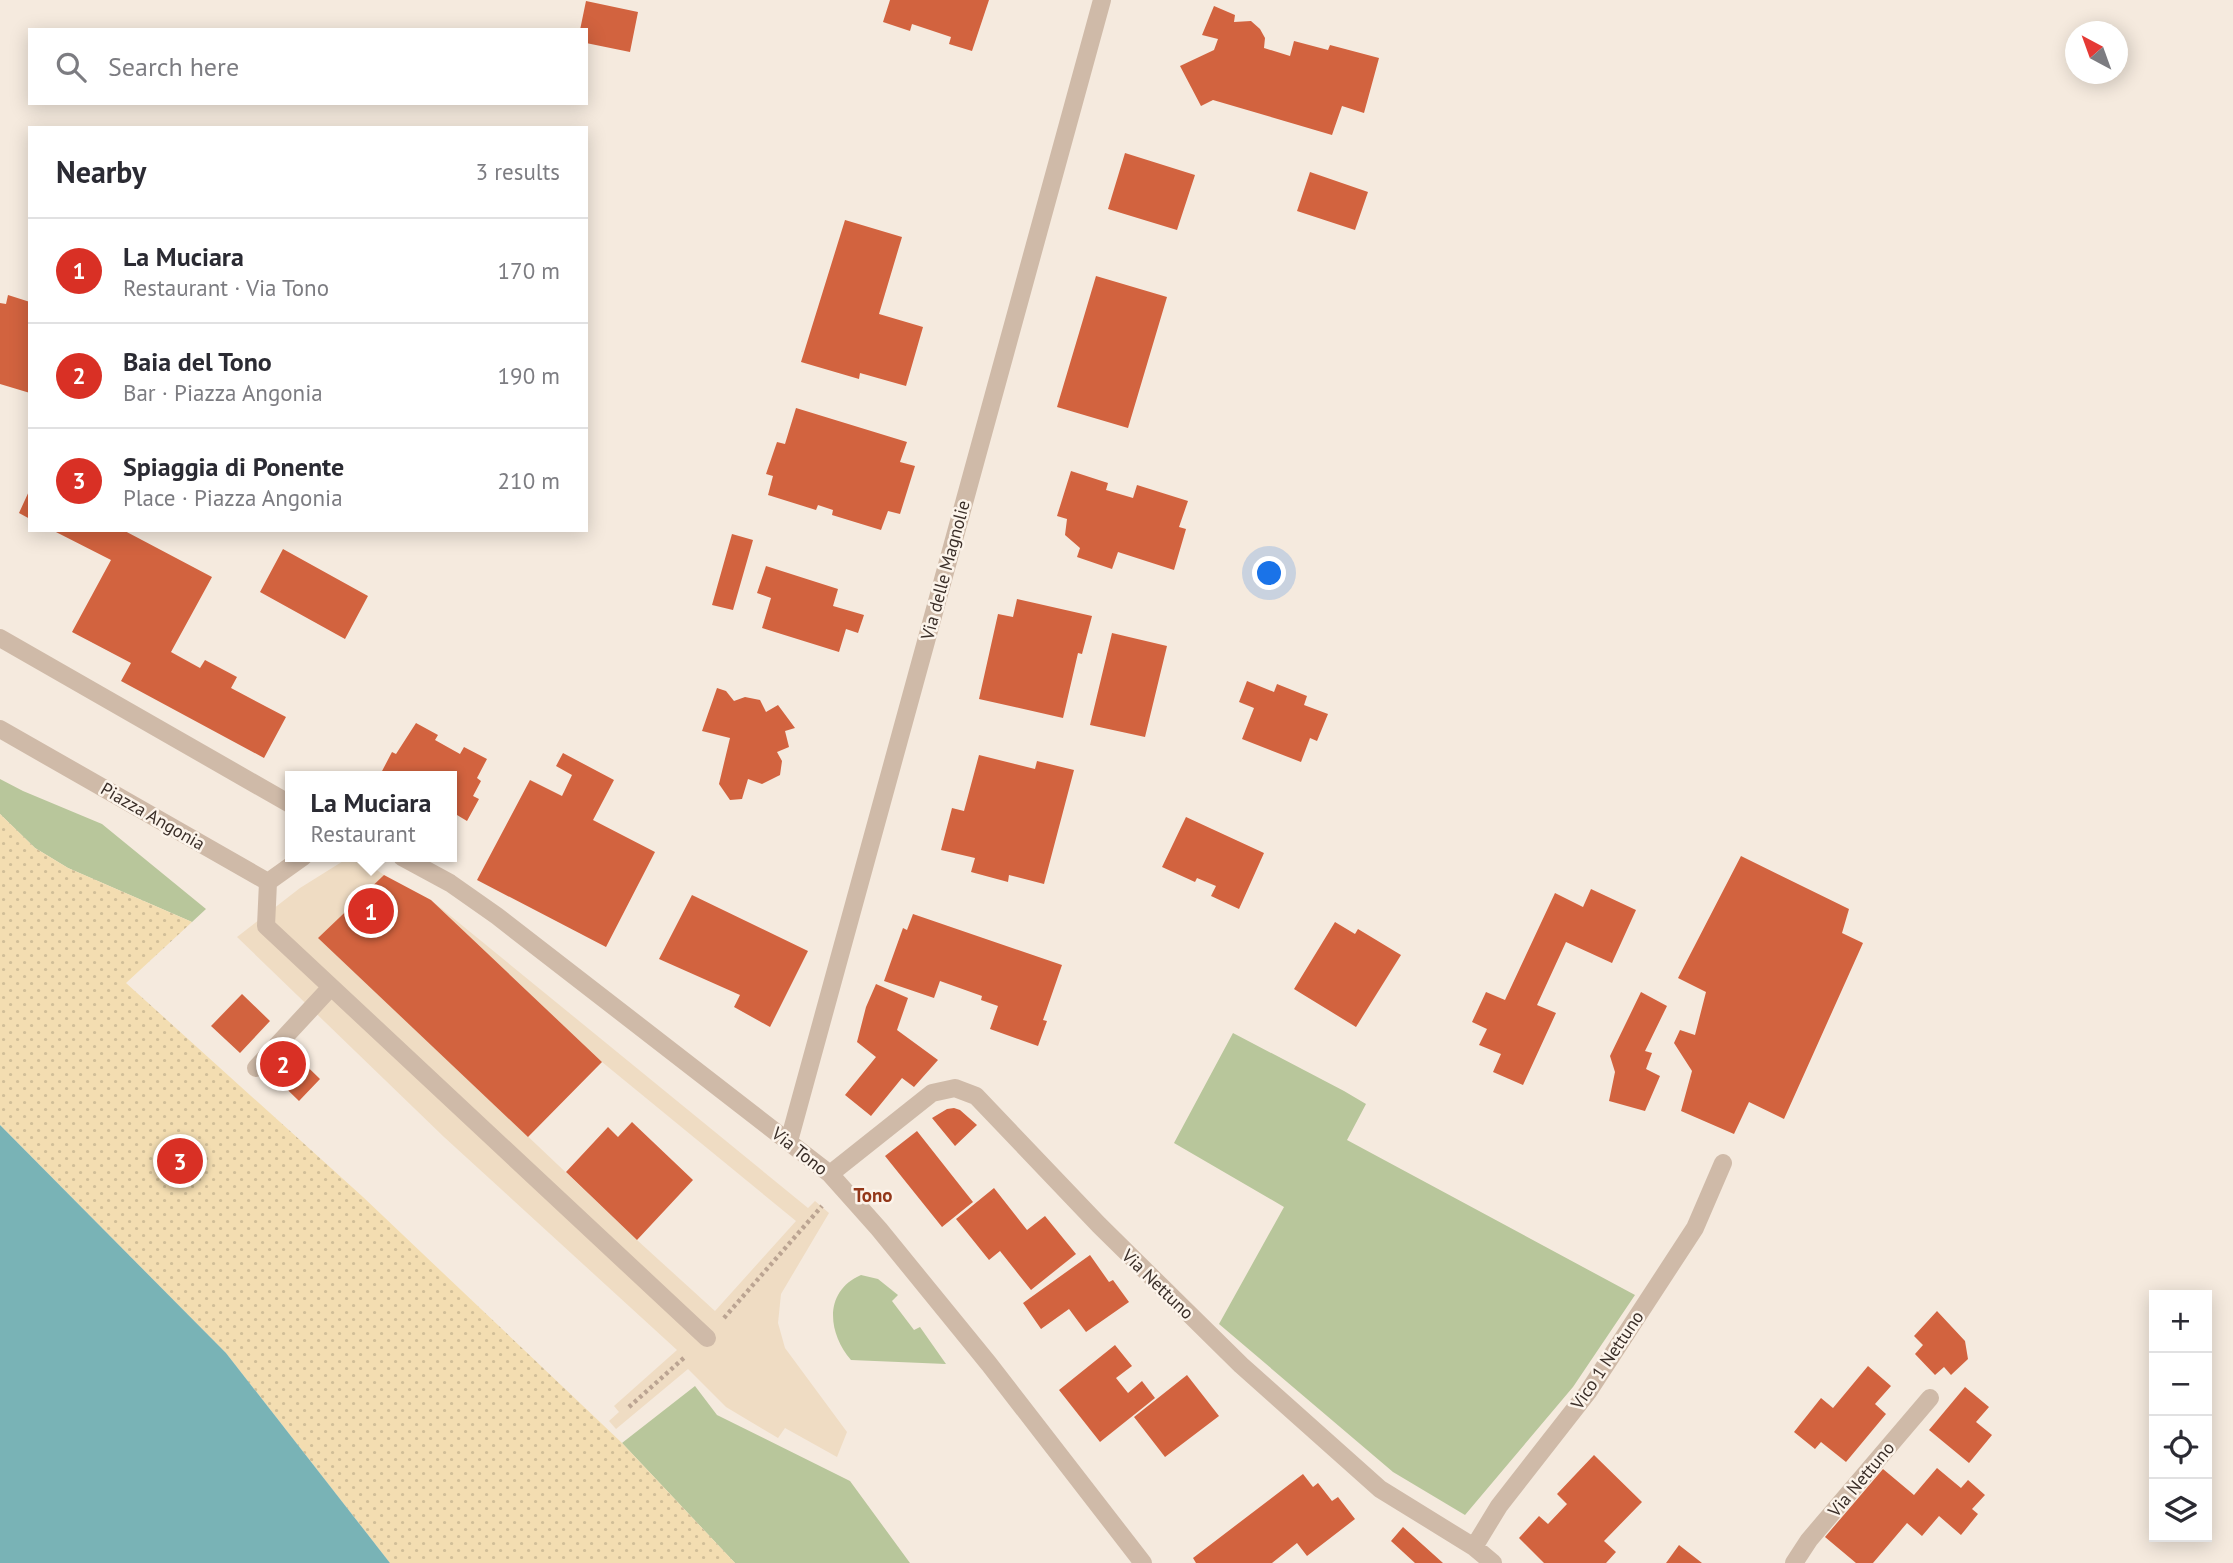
<!DOCTYPE html>
<html lang="en">
<head>
<meta charset="utf-8">
<style>
  body { margin:0; font-family:"PT Sans",sans-serif; background:#f2f2f3; color:#2b2b33 }
  .controls { position:absolute; right:21px; bottom:21px; display:grid; overflow:hidden; border-radius:0px; box-shadow:0 4px 18px #0003 }
  .controls button { width:63px; height:63px; display:grid; place-items:center; padding:0; border:0; border-bottom:2px solid #e1e1e2; background:#fff; color:#2b2b33; font:35px sans-serif }
  .compass { position:absolute; left:2065px; top:21px; width:63px; height:63px; border-radius:50%; background:#fff; box-shadow:0 4px 18px #0003; rotate:319deg }
  .you { position:absolute; left:1270px; top:574px; width:24px; height:24px; margin:-18px; border:5px solid #fff; border-radius:50%; background:#1a73e8; box-shadow:0 0 0 10px #1a73e833 }
  .badge { display:grid; place-items:center; width:46px; height:46px; border-radius:50%; background:#d93025; color:#fff; font-size:23px; font-weight:700 }
  .pin { position:absolute; translate:-50% -50%; border:4px solid #fff; box-shadow:0 2px 7px #0006 }
  .popup { position:absolute; left:285px; top:771px; width:172px; height:91px; box-sizing:border-box; display:grid; place-content:center; border-radius:0px; background:#fff; filter:drop-shadow(0 2px 5px #0005); font-size:23px; white-space:nowrap; color:#7c7c81 }
  .popup b { font-size:26px; color:#2b2b33 }
  .popup::after { content:''; position:absolute; left:50%; top:100%; margin-left:-14px; border:14px solid transparent; border-top-color:#fff }
  .list { margin:0; padding:0; list-style:none }
  h2 { display:flex; justify-content:space-between; align-items:center; height:91px; margin:0; padding:0 28px; font-size:30px }
  h2 small { font-size:23px; font-weight:400; color:#7c7c81 }
  .list li { display:grid; grid-template-columns:46px 1fr auto; gap:21px; align-items:center; box-sizing:border-box; height:105px; padding:0 28px; border-top:2px solid #e1e1e2 }
  .list b { display:block; font-size:26px; white-space:nowrap }
  .list p { margin:0; font-size:23px; white-space:nowrap; color:#7c7c81 }
  .list em { font-size:23px; font-style:normal; color:#7c7c81 }
  .icon { flex:none; width:38px; height:38px; fill:none; stroke:currentColor; stroke-width:2; stroke-linecap:round; stroke-linejoin:round }
  .map { position:relative; flex:none; width:2233px; height:1563px; overflow:hidden }
  .search { position:absolute; background:#fff; box-shadow:0 4px 18px #0003; left:28px; top:28px; width:560px; height:77px; display:flex; align-items:center; gap:18px; box-sizing:border-box; padding:0 24px; border-radius:0px; color:#7c7c81; font-size:26px }
  .panel { position:absolute; background:#fff; box-shadow:0 4px 18px #0003; left:28px; top:126px; width:560px; height:406px; border-radius:0px }
  .map>svg:first-child { display:block }
</style>
</head>
<body>
<div class="map">
<svg width="2233" height="1563" viewBox="0 0 2233 1563">
  <defs>
    <pattern id="sand-dots" width="8" height="8" patternUnits="userSpaceOnUse" patternTransform="scale(1.75)"><rect width="8" height="8" fill="#f3ddb1"/><path d="M2 2h.1M6 6h.1" fill="none" stroke="#d1be98" stroke-width="1.8" stroke-linecap="round"/></pattern>
  </defs>
  <rect width="100%" height="100%" fill="#f5eade"/>
  <path fill="#b8c69b" d="M0,779L23,791L102,824L206,909L192,922L68,868L35,848L0,814Z
    M1233,1033L1344,1091L1366,1104L1347,1140L1635,1295L1573,1387L1465,1515L1393,1472L1219,1324L1284,1207L1174,1143Z
    M861,1275L878,1279L898,1295L892,1301L914,1330L920,1327L946,1364L851,1360C827,1332 824,1291 861,1275Z
    M695,1386L717,1415L850,1481L910,1563H735L622,1443Z"/>
  <path fill="url(#sand-dots)" d="M0,814L35,848L68,868L192,922L126,983L363,1197L622,1443L735,1563H390L226,1353L0,1125Z"/>
  <path fill="#efdcc3" d="M358,857L384,875L319,938L637,1240L715,1311L796,1221L602,1062L431,900L808,1208L815,1201L829,1213L781,1294L778,1323L785,1348L847,1432L837,1457L785,1428L778,1438L726,1407L688,1369L616,1429L609,1421L619,1412L614,1406L677,1350L444,1137L237,937L300,888L348,858Z"/>
  <path fill="#79b3b6" d="M0,1125L226,1353L390,1563H0Z"/>
  <path fill="#d2633f" d="M890,0H989L972,51L949,44L951,37L912,24L910,31L883,22Z
    M586,1L638,12L630,52L586,43V30H580Z
    M1214,6L1235,15L1234,22L1251,21L1260,29L1265,38L1264,48L1290,56L1294,41L1328,50L1330,45L1379,58L1364,113L1342,106L1332,135L1213,100L1201,106L1180,66L1214,50L1218,39L1202,35Z
    M1125,153L1195,175L1177,230L1108,209Z
    M1310,172L1368,192L1355,230L1297,211Z
    M845,220L902,237L879,314L923,327L906,386L860,373L859,379L801,362Z
    M1096,276L1167,297L1128,428L1057,407Z
    M8,295L30,302V393L0,384V303L6,304Z
    M796,408L907,442L900,462L915,466L900,514L888,511L881,530L832,515L833,510L818,505L816,510L768,495L773,476L766,474L777,442L785,444Z
    M1071,471L1108,483L1106,490L1133,498L1137,485L1188,501L1179,527L1186,529L1174,570L1118,552L1112,569L1077,557L1080,548L1065,535L1067,519L1057,516Z
    M30,489V519L19,513Z
    M52,530H123L212,577L171,652L200,668L205,660L237,677L231,688L286,717L264,758L121,681L131,663L72,632L111,560Z
    M732,534L753,540L733,610L712,605Z
    M283,549L368,596L345,639L260,592Z
    M766,566L838,589L833,606L864,615L858,633L846,629L839,652L762,628L771,598L757,593Z
    M1017,599L1092,616L1082,654L1078,653L1063,718L979,699L998,614L1013,617Z
    M1112,633L1167,646L1145,737L1090,725Z
    M1247,681L1274,692L1277,684L1307,696L1304,705L1328,714L1317,741L1310,738L1301,762L1242,739L1254,708L1239,702Z
    M717,688L726,691L734,701L745,697L760,700L766,712L778,705L795,728L785,731L789,747L777,752L782,761L780,775L762,784L748,779L742,799L730,800L719,784L730,738L702,731Z
    M416,723L438,735L435,740L460,754L464,747L487,759L477,778L481,781L473,796L479,799L467,821L452,812V776H387L381,773L392,752L396,754Z
    M563,753L614,780L593,820L655,852L606,947L477,880L530,780L562,796L572,775L556,766Z
    M979,755L1035,769L1037,761L1074,770L1044,884L1009,875L1008,882L971,872L975,858L941,850L952,808L964,811Z
    M1186,817L1264,853L1239,909L1211,896L1216,886L1197,878L1195,882L1162,867Z
    M1741,856L1849,909L1842,933L1863,943L1784,1119L1749,1102L1734,1134L1681,1111L1692,1071L1674,1043L1680,1030L1695,1035L1706,992L1678,978Z
    M384,875L431,900L602,1062L528,1137L318,938Z
    M1591,889L1636,910L1612,963L1566,942L1537,1005L1556,1013L1523,1085L1493,1072L1501,1054L1479,1045L1487,1029L1472,1022L1486,992L1505,1000L1555,893L1583,907Z
    M692,895L808,951L770,1027L734,1007L740,995L659,959Z
    M913,914L1062,965L1043,1020L1047,1021L1038,1046L990,1029L998,1006L981,1000L982,996L940,981L934,998L884,981L903,928L907,930Z
    M1335,922L1355,934L1358,929L1401,955L1356,1027L1294,989Z
    M876,984L908,998L897,1030L938,1060L914,1087L902,1078L871,1116L845,1095L876,1057L857,1042L866,1007Z
    M1641,992L1667,1006L1645,1051L1652,1053L1646,1069L1660,1076L1645,1111L1609,1101L1615,1072L1610,1056Z
    M242,994L270,1021L240,1053L211,1026Z
    M285,1045L320,1079L299,1101L264,1067Z
    M954,1108L960,1110L977,1125L955,1146L932,1118L947,1109Z
    M632,1122L693,1180L637,1240L566,1172L608,1127L618,1137Z
    M917,1131L973,1202L942,1227L885,1156Z
    M994,1188L1027,1230L1045,1216L1076,1254L1031,1290L1000,1251L989,1260L956,1219Z
    M1090,1255L1109,1282L1113,1280L1129,1302L1086,1332L1069,1309L1041,1329L1023,1303Z
    M1937,1311L1965,1341L1968,1359L1951,1375L1944,1367L1935,1375L1915,1354L1923,1345L1914,1336Z
    M1115,1345L1132,1366L1116,1378L1128,1393L1142,1381L1155,1398L1100,1442L1059,1390Z
    M1868,1366L1891,1386L1875,1404L1886,1414L1846,1462L1821,1442L1815,1449L1794,1432L1821,1398L1833,1408Z
    M1187,1375L1219,1416L1165,1457L1134,1417Z
    M1965,1387L1989,1407L1976,1422L1992,1435L1969,1463L1929,1430Z
    M1594,1455L1642,1502L1604,1541L1616,1552L1606,1563H1544L1519,1538L1539,1516L1548,1524L1567,1504L1557,1494Z
    M1937,1468L1961,1488L1968,1480L1985,1495L1972,1509L1978,1514L1961,1535L1939,1516L1922,1536L1907,1523L1873,1563H1856L1825,1537L1883,1469L1914,1495Z
    M1303,1474L1313,1487L1318,1483L1332,1501L1338,1497L1355,1519L1307,1556L1297,1543L1272,1563H1196L1193,1558Z
    M1403,1527L1443,1563H1415L1391,1541Z
    M1679,1545L1702,1563H1666Z"/>
  <g fill="none" stroke-linecap="round" stroke-linejoin="round">
    <path stroke="#bba492" stroke-width="4.5" stroke-dasharray="3.5 3.5" stroke-linecap="butt" d="M724,1318L822,1206
      M629,1407L686,1356"/>
    <path stroke="#cfbaa8" stroke-width="18" d="M0,638L290,804
      M0,729L268,882
      M402,857L450,883L497,916L830,1174L879,1229L989,1364L1143,1563
      M268,882L266,926L707,1338
      M268,882L303,857
      M256,1068L331,987
      M789,1141L1102,0
      M830,1174L932,1093L955,1088L976,1096L1099,1225L1241,1365L1380,1489L1474,1547L1493,1563
      M1474,1547L1499,1506L1588,1392L1695,1228L1723,1163
      M1794,1563L1809,1540L1930,1398"/>
  </g>
  <g text-anchor="middle" dominant-baseline="central" stroke-width="5" stroke-linejoin="round" paint-order="stroke">
    <g font-size="18" fill="#3b2f29" stroke="#fcf4eb">
      <text transform="translate(945 570) rotate(-75)">Via delle Magnolie</text>
      <text transform="translate(153 816) rotate(30)">Piazza Angonia</text>
      <text transform="translate(800 1151) rotate(38)">Via Tono</text>
      <text transform="translate(1158 1284) rotate(44)">Via Nettuno</text>
      <text transform="translate(1607 1360) rotate(-56)">Vico 1 Nettuno</text>
      <text transform="translate(1861 1479) rotate(-50)">Via Nettuno</text>
    </g>
    <g font-size="19" font-weight="bold" fill="#933719" stroke="#fcf4eb">
      <text x="873" y="1195">Tono</text>
    </g>
  </g>
</svg>
<div class="controls">
<button>+</button>
<button>−</button>
<button><svg class="icon" aria-label="locate" viewBox="0 0 24 24"><circle cx="12" cy="12" r="6"/><path d="M12 2v4M12 18v4M2 12h4M18 12h4"/></svg></button>
<button><svg class="icon" aria-label="layers" viewBox="0 0 24 24"><path d="M12 4l9 5-9 5-9-5zM3 14l9 5 9-5"/></svg></button>
</div>
<svg class="compass" viewBox="-18 -18 36 36"><path d="M0-13l5 13h-10z" fill="#e53935"/><path d="M0 13l5-13h-10z" fill="#7c7c81"/></svg>
<div class="you"></div>
<div class="pin badge" style="left:371px;top:911px">1</div>
<div class="popup"><b>La Muciara</b>Restaurant</div>
<div class="pin badge" style="left:283px;top:1064px">2</div>
<div class="pin badge" style="left:180px;top:1161px">3</div>
<div class="search"><svg class="icon" aria-label="search" viewBox="0 0 24 24"><circle cx="10" cy="10" r="6"/><path d="M15 15l6 6"/></svg>Search here</div>
<section class="panel">
<h2>Nearby<small>3 results</small></h2>
<ul class="list">
<li><span class="badge">1</span><div><b>La Muciara</b><p>Restaurant · Via Tono</p></div><em>170 m</em></li>
<li><span class="badge">2</span><div><b>Baia del Tono</b><p>Bar · Piazza Angonia</p></div><em>190 m</em></li>
<li><span class="badge">3</span><div><b>Spiaggia di Ponente</b><p>Place · Piazza Angonia</p></div><em>210 m</em></li>
</ul>
</section>
</div>
</body>
</html>
